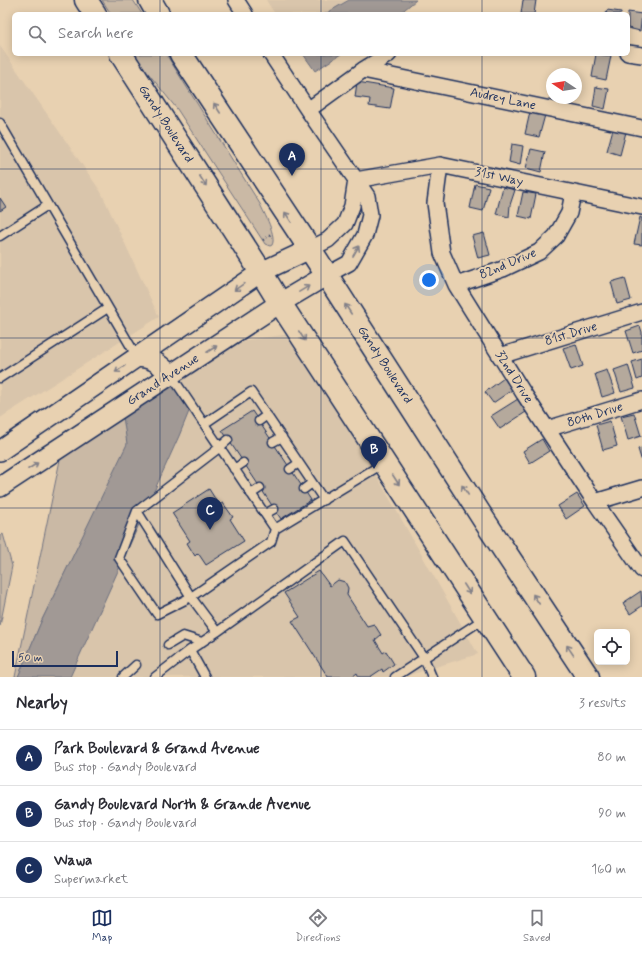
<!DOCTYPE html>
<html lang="en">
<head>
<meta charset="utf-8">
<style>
  body { margin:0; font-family:Mynerve,sans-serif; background:#f2f2f3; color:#2b2b33 }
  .controls { position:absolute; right:12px; bottom:12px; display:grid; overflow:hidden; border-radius:6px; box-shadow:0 2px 10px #0003 }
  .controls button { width:36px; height:36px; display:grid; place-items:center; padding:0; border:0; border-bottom:1px solid #e1e1e2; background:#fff; color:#2b2b33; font:20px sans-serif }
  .compass { position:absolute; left:546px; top:68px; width:36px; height:36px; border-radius:50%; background:#fff; box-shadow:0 2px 10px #0003; rotate:282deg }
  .scale { position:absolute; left:12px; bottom:10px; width:106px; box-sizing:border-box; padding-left:4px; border:2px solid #1b2f5e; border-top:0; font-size:11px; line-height:14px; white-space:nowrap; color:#1b2f5e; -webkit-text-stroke:3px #e8d1b1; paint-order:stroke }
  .you { position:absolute; left:429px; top:280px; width:14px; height:14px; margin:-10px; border:3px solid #fff; border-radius:50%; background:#1a73e8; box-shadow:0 0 0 6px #1a73e833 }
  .badge { display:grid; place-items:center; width:26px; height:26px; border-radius:50%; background:#1b2f5e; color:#fff; font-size:13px; font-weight:700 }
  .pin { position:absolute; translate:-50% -33px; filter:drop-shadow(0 1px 2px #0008) }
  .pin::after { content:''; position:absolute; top:21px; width:14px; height:12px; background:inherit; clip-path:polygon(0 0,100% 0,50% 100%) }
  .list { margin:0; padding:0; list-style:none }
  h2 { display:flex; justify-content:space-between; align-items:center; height:52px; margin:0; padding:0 16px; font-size:17px }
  h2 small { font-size:13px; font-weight:400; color:#7c7c81 }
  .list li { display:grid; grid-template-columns:26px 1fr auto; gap:12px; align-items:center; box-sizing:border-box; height:56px; padding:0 16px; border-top:1px solid #e1e1e2 }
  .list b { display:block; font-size:15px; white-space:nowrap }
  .list p { margin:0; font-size:13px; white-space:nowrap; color:#7c7c81 }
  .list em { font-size:13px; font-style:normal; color:#7c7c81 }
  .icon { flex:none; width:22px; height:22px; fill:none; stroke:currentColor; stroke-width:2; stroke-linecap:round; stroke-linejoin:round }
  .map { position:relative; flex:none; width:642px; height:677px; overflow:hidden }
  .search { position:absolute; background:#fff; box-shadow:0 2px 10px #0003; left:12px; right:12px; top:12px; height:44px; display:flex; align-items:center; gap:10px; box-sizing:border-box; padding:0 14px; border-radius:6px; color:#7c7c81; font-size:15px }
  .sheet { height:220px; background:#fff }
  nav { display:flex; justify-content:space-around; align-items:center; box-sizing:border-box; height:56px; border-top:1px solid #e1e1e2; background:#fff; font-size:11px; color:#7c7c81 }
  nav a { display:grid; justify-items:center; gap:2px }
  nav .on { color:#1b2f5e }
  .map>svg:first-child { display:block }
</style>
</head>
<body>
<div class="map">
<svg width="642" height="677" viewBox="0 0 642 677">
  <rect width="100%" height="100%" fill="#e8d1b1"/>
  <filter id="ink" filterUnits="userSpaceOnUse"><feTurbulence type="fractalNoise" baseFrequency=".025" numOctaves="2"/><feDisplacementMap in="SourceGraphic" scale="8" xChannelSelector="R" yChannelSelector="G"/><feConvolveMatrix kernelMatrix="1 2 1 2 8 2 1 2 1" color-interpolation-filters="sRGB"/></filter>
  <g filter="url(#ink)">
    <path fill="#d9c5ab" d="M266,0H349L325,14H275Z
      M0,46L101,192L159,317L0,418Z
      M291,334L325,385L478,654L403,677H70L179,436L176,381L237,341Z"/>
    <path fill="#cab9a5" stroke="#727482" d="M102,0H133L142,14H111Z
      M135,54H166L260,204C264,213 277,236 272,245L270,246L265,244L177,109L144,68Z
      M123,416L128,444L41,622L18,677H15L60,460L100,431Z
      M3,534L12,566L0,626V536Z"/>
    <path fill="#a19995" stroke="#6b6f7f" d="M349,0H416L399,14H325Z
      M303,54H341L315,71Z
      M176,381L192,404L179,436L70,677H18L41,622L127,444L123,416Z"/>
    <path fill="#b5a99c" stroke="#1b2f5e" d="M523,0H536L534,14H521Z
      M607,10L621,12V14H606Z
      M628,12L642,14L640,31L628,28Z
      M596,54L611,56L606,80L592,77Z
      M357,82L394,88L390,109L369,106L370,99L355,97Z
      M596,87L609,89L605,109L593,106Z
      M530,112L545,115L539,137L525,134Z
      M613,129L626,132L620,155L607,151Z
      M512,144L523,146L520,165L509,162Z
      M531,149L545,152L541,172L526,168Z
      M475,184L489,187L483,211L470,208Z
      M503,187L515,190L510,205L509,217L496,214Z
      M523,192L536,194L531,219L518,216Z
      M0,198L6,207L0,211Z
      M640,217L642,218V245L634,244Z
      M484,233L490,255L478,258L472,236Z
      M625,278L631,300L617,304L611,282Z
      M640,326L642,332V350L633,353L626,331Z
      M576,344L583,366L571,370L563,348Z
      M642,359V378L637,380L632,362Z
      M628,365L635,388L621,392L614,370Z
      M607,370L615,393L602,397L595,374Z
      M504,378L512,390L493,403L485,392Z
      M518,399L526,412L500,429L491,416Z
      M252,411L311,500L281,519L222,430Z
      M634,413L641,436L628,440L621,416Z
      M610,421L617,446L603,450L596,425Z
      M542,439L549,451L530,463L523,451Z
      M642,448V462L638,449Z
      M209,489L219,505L223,503L233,517L230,519L244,541L206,565L198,553L195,556L187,543L190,541L172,513Z
      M577,494L585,506L566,519L558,506Z
      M319,571L330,586L338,580L345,582L348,588L347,595L367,626L374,624L381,635L375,640L383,653L386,651L394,664L383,672L382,669L370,677H359L357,673L352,677H328L292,621L300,617L284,593Z
      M641,591L642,606L630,614L623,603Z"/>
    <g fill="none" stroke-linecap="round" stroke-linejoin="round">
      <defs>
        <path id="service" d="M0,123L137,357
          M0,236L48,205
          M171,375L275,529L384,463
          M0,378L108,308
          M259,421L267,415
          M204,424L251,392L324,500
          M273,442L282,437
          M234,469L243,463
          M290,469L299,463
          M304,489L312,483
          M251,494L260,488
          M137,511L119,558L157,614L191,597L271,542L275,529
          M265,514L274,509
          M217,632L191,597L137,511L219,448L228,440
          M168,645L183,636L202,642
          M123,677L136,665
          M155,677L190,650
          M205,677L190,650L217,632L345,541L424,658L432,677
          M395,677L485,618"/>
        <path id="minor" d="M236,0L245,14
          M628,53L642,55
          M271,54L308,110L367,196L370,215L365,235L349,263L327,275
          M363,70L642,128
          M308,110L363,70L389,54
          M440,165L435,203L442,253L456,285L524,394L595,502L642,570
          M356,180L440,165L642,207
          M310,249L328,240L345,224L352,206L356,180
          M456,285L503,269L539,252L556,236L569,213L573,193
          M500,356L642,312
          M547,429L642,400
          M595,502L642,488"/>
        <path id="tertiary" d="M137,357C154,358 159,364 171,375
          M0,451L261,272L310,249
          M0,487L280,303L327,275"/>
        <path id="trunk" d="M86,0L95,14
          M150,0L158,14
          M121,54L261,272L280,303L524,677
          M181,54L310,249L484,520L588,677"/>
      </defs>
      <use href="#service" stroke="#1b2f5e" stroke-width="11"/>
      <use href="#minor" stroke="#1b2f5e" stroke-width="18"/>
      <use href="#tertiary" stroke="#1b2f5e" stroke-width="22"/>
      <use href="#trunk" stroke="#1b2f5e" stroke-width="25"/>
      <path stroke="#1b2f5e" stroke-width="2.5" stroke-dasharray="1 3" stroke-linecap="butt" d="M263,240L272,233"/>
      <use href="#service" stroke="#e8d1b1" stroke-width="8"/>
      <use href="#minor" stroke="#e8d1b1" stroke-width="15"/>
      <use href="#tertiary" stroke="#e8d1b1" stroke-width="19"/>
      <use href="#trunk" stroke="#e8d1b1" stroke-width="22"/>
    </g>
    <defs><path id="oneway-shaft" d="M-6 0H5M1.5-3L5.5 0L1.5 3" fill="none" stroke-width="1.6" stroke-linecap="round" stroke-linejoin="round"/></defs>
    <g stroke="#828088">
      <use href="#oneway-shaft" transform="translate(217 108) rotate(-123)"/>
      <use href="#oneway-shaft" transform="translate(203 181) rotate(57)"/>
      <use href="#oneway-shaft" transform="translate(288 217) rotate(-123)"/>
      <use href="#oneway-shaft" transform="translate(356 251) rotate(-60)"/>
      <use href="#oneway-shaft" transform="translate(239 287) rotate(145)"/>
      <use href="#oneway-shaft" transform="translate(304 289) rotate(-31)"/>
      <use href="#oneway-shaft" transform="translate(348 309) rotate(-123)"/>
      <use href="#oneway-shaft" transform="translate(302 336) rotate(57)"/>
      <use href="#oneway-shaft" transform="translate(212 349) rotate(-33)"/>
      <use href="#oneway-shaft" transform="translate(120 369) rotate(146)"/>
      <use href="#oneway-shaft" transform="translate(33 466) rotate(-33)"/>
      <use href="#oneway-shaft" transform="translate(396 480) rotate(57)"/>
      <use href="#oneway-shaft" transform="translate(465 490) rotate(-123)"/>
      <use href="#oneway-shaft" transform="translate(467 589) rotate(57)"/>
      <use href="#oneway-shaft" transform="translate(536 599) rotate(-123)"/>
      <use href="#oneway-shaft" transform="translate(570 650) rotate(-124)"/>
    </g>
  </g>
  <path fill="none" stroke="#1b2f5e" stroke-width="1" stroke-opacity="0.55" d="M160,0V14M321,0V14M482,0V14M160,54V677M321,54V677M482,54V677M0,169H642M0,338H642M0,508H642"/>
  <g text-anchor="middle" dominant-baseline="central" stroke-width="4" stroke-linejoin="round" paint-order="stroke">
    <g font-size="13" fill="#1b2f5e" stroke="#e8d1b1">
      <text transform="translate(503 99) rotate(12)">Audrey Lane</text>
      <text transform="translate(166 124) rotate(57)">Gandy Boulevard</text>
      <text transform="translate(499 177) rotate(12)">31st Way</text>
      <text transform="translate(508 264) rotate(-23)">82nd Drive</text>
      <text transform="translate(571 334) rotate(-17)">81st Drive</text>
      <text transform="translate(385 365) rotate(57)">Gandy Boulevard</text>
      <text transform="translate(514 377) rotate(58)">32nd Drive</text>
      <text transform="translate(163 380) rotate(-33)">Grand Avenue</text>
      <text transform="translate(595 415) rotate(-17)">80th Drive</text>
    </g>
  </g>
</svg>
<div class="controls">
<button><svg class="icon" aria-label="locate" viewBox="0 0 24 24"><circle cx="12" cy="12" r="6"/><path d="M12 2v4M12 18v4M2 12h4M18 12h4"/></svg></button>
</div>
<svg class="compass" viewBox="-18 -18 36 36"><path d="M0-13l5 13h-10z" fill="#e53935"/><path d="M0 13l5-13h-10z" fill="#7c7c81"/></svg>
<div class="scale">50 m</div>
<div class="you"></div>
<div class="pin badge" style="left:292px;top:176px">A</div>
<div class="pin badge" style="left:374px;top:469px">B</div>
<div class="pin badge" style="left:210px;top:530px">C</div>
<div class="search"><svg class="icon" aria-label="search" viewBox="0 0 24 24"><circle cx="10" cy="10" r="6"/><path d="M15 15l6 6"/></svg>Search here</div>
</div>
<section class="sheet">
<h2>Nearby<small>3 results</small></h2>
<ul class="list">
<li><span class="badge">A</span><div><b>Park Boulevard &amp; Grand Avenue</b><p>Bus stop · Gandy Boulevard</p></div><em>80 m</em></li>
<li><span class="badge">B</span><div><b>Gandy Boulevard North &amp; Grande Avenue</b><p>Bus stop · Gandy Boulevard</p></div><em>90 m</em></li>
<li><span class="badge">C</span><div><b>Wawa</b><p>Supermarket</p></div><em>160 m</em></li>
</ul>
</section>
<nav>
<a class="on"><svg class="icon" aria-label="map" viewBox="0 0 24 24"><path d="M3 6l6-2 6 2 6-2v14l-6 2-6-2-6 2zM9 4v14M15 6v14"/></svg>Map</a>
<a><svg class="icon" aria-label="directions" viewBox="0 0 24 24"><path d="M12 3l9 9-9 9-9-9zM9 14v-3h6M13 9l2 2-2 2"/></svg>Directions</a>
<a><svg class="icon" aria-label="saved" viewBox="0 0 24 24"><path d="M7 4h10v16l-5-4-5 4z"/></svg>Saved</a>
</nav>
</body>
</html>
